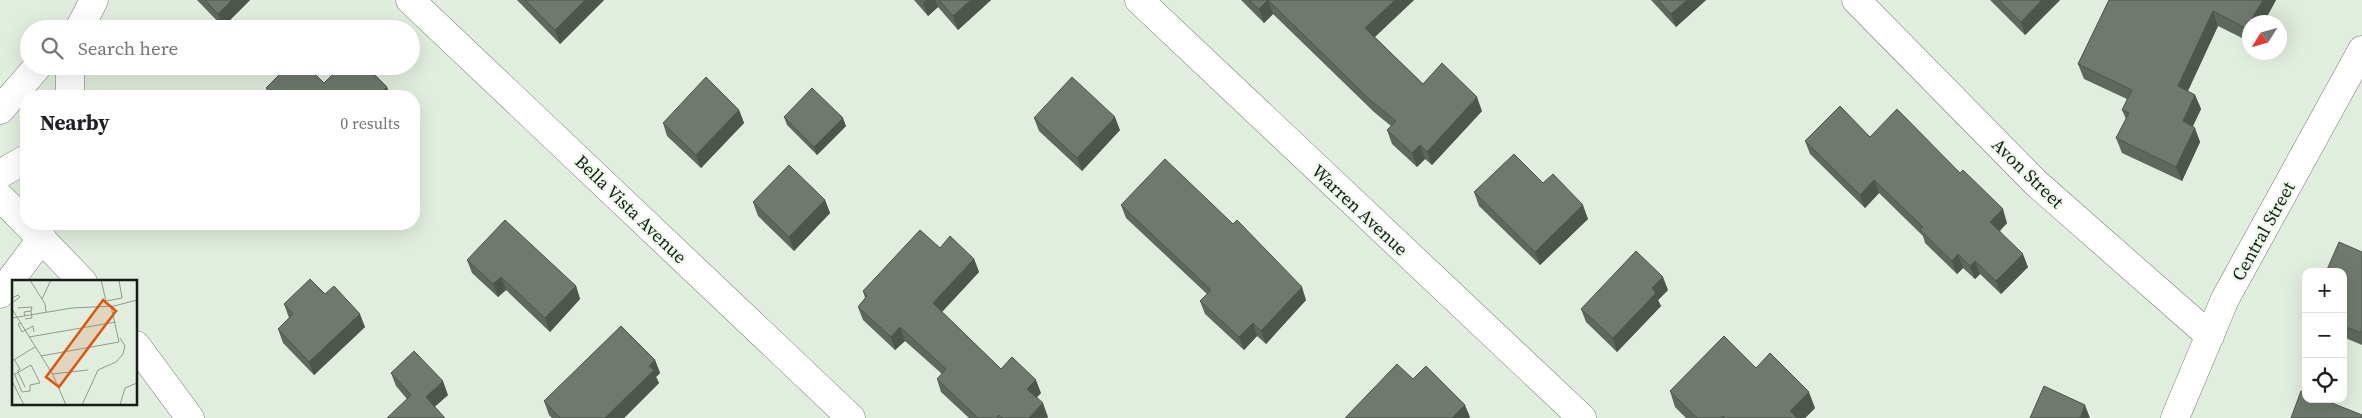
<!DOCTYPE html>
<html lang="en">
<head>
<meta charset="utf-8">
<style>
  body { margin:0; font-family:"Source Serif 4",serif; background:#f2f2f2; color:#202124 }
  .controls { position:absolute; right:15px; bottom:15px; display:grid; overflow:hidden; border-radius:10px; box-shadow:0 5px 20px #0002 }
  .controls button { width:45px; height:45px; display:grid; place-items:center; padding:0; border:0; border-bottom:1px solid #e0e0e0; background:#fff; color:#202124; font:25px sans-serif }
  .compass { position:absolute; left:2242px; top:15px; width:45px; height:45px; border-radius:50%; background:#fff; box-shadow:0 5px 20px #0002; rotate:233deg }
  .list { margin:0; padding:0; list-style:none }
  h2 { display:flex; justify-content:space-between; align-items:center; height:65px; margin:0; padding:0 20px; font-size:21px }
  h2 small { font-size:16px; font-weight:400; color:#757577 }
  .icon { flex:none; width:28px; height:28px; fill:none; stroke:currentColor; stroke-width:2; stroke-linecap:round; stroke-linejoin:round }
  .map { position:relative; flex:none; width:2362px; height:418px; overflow:hidden }
  .search { position:absolute; background:#fff; box-shadow:0 5px 20px #0002; left:20px; top:20px; width:400px; height:55px; display:flex; align-items:center; gap:12px; box-sizing:border-box; padding:0 18px; border-radius:28px; color:#757577; font-size:19px }
  .panel { position:absolute; background:#fff; box-shadow:0 5px 20px #0002; left:20px; top:90px; width:400px; height:140px; border-radius:20px }
  .map>svg:first-child { display:block }
</style>
</head>
<body>
<div class="map">
<svg width="2362" height="418" viewBox="0 0 2362 418">
  <rect width="100%" height="100%" fill="#e1eddf"/>
  <g fill="none" stroke-linecap="round" stroke-linejoin="round">
    <defs>
      <path id="minor" d="M410,0L851,418
        M1139,0L1582,418
        M1856,0L2036,183L2210,336
        M79,29L94,0
        M70,66V96
        M0,110L38,66
        M0,174L26,159
        M0,294L42,238
        M2175,418L2225,299L2362,50"/>
      <path id="major" d="M0,197L26,223
        M27,224L83,282
        M136,345L190,418"/>
    </defs>
    <use href="#minor" stroke="#707b6e" stroke-width="29"/>
    <use href="#major" stroke="#707b6e" stroke-width="29"/>
    <use href="#minor" stroke="#fff" stroke-width="28"/>
    <use href="#major" stroke="#fff" stroke-width="28"/>
  </g>
  <path fill="#5f685e" d="M197,0H250L223,27Z
    M517,0H604L560,44Z
    M914,0H991L958,30L938,7L928,16Z
    M1241,0H1414L1375,37L1423,84L1482,111L1432,165L1425,159L1417,167L1392,144L1387,130L1391,126L1374,112L1273,14L1264,23Z
    M1651,0H1706L1676,27Z
    M1990,0H2060L2025,35Z
    M2109,0H2276L2264,22H2250V42L2218,26L2188,91L2195,95L2201,109L2193,126L2200,142L2182,181L2122,153L2116,138L2126,119L2122,110L2127,99L2084,79L2078,64Z
    M324,83L387,87L390,96H269L266,88Z
    M739,110L744,123L701,168L667,136L663,123Z
    M784,117L846,126L817,155L787,125Z
    M1034,118L1120,130L1082,171L1039,131Z
    M1870,137L2007,223L2000,231L2028,267L2001,294L1980,274L1975,279L1963,268L1957,274L1925,243L1923,236L1879,193L1865,208L1810,154L1805,141Z
    M1543,183L1588,219L1540,265L1479,206L1474,192Z
    M825,200L830,213L794,251L758,216L753,202Z
    M1121,205L1306,300L1266,344L1257,336L1244,350L1205,314L1200,301L1207,294L1126,218Z
    M940,248L974,259L979,272L942,312L1001,369L1041,393L1037,397L1048,417L1046,418H969L941,392L937,379L942,374L905,341L895,350L863,320L858,307L865,298L863,291Z
    M2362,252V345L2343,337V272Z
    M467,260L576,286L580,299L550,332L506,290L498,297L472,273Z
    M1668,290L1658,300L1661,306L1617,352L1586,322L1581,309Z
    M325,294L365,327L314,375L283,343L278,329L289,318L284,304Z
    M655,360L660,373L656,377L659,383L624,418H552L549,415L544,401Z
    M1756,368L1815,408L1805,418H1686L1675,407L1670,391Z
    M391,373L448,395L434,407L407,399L396,386Z"/>
  <path fill="#4e554c" d="M232,0H250L223,27L218,14Z
    M585,0H604L560,44L555,30Z
    M926,0H935L938,7L928,16L923,3Z
    M971,0H991L958,30L953,16Z
    M1268,0L1273,14L1264,23L1259,9Z
    M1395,0H1414L1370,41L1365,28Z
    M1687,0H1706L1676,27L1671,14Z
    M2042,0H2060L2025,35L2021,22Z
    M2263,0H2276L2264,22H2250Z
    M2213,11L2218,26L2183,101L2178,86Z
    M2250,24V37L2247,29Z
    M387,87L390,96H378Z
    M2195,95L2201,109L2188,136L2183,121Z
    M1477,97L1482,111L1432,165L1427,152Z
    M739,110L744,123L701,168L696,155Z
    M1115,117L1120,130L1082,171L1077,158Z
    M843,118L846,126L817,155L814,147Z
    M2195,128L2200,142L2182,181L2176,167Z
    M1420,145L1425,159L1417,167L1412,153Z
    M1874,180L1879,193L1865,208L1860,195Z
    M825,200L830,213L794,251L789,237Z
    M1583,205L1588,219L1540,265L1535,252Z
    M2003,209L2007,223L1995,235L1990,222Z
    M1958,254L1963,268L1957,274L1952,261Z
    M2023,254L2028,267L2001,294L1996,281Z
    M974,259L979,272L938,316L933,303Z
    M1975,261L1980,274L1975,279L1970,266Z
    M501,277L506,290L498,297L493,284Z
    M1663,277L1668,290L1658,300L1661,306L1617,352L1613,338L1652,288Z
    M576,286L580,299L550,332L545,318Z
    M1302,287L1306,300L1266,344L1261,331Z
    M360,314L365,327L314,375L309,362Z
    M1253,323L1257,336L1244,350L1239,337Z
    M900,327L905,341L895,350L891,337Z
    M655,360L660,373L656,377L659,383L624,418H605Z
    M1036,380L1041,393L1032,402L1027,389Z
    M443,381L448,395L430,411L426,397Z
    M1809,392L1815,408L1805,418H1792L1790,411Z
    M1043,403L1048,417L1046,418H1029Z
    M1465,405L1470,417L1469,418H1452Z
    M2085,405L2090,418H2080Z"/>
  <path fill="#6f796d" stroke="#4e554c" d="M205,0H232L218,14Z
    M525,0H585L555,30Z
    M939,0H971L953,16Z
    M1249,0H1395L1365,28L1423,84L1442,63L1477,97L1427,152L1420,145L1412,153L1387,130L1396,121L1369,99L1268,0L1259,9Z
    M1658,0H1687L1671,14Z
    M1999,0H2042L2021,22Z
    M2109,0H2263L2250,22L2247,29L2213,11L2178,86L2195,95L2183,121L2195,128L2176,167L2116,138L2129,113L2122,110L2132,90L2078,64Z
    M288,66H307L324,83L341,66H366L387,87L378,96H274L266,88Z
    M706,77L739,110L696,155L663,123Z
    M1072,77L1115,117L1077,158L1034,118Z
    M812,88L843,118L814,147L784,117Z
    M1840,106L1870,137L1897,109L1960,173L1963,170L2003,209L1990,222L2023,254L1996,281L1975,261L1970,266L1958,254L1952,261L1920,230L1923,227L1874,180L1860,195L1805,141Z
    M1514,154L1543,183L1553,174L1583,205L1535,252L1474,192Z
    M1165,159L1233,224L1237,220L1302,287L1261,331L1253,323L1239,337L1200,301L1211,290L1121,205Z
    M789,165L825,200L789,237L753,202Z
    M505,220L576,286L545,318L501,277L493,284L467,260Z
    M920,230L940,248L950,236L974,259L933,303L1001,369L1012,357L1036,380L1027,389L1043,403L1029,418H1002L999,415L997,418H978L937,379L946,369L900,327L891,337L858,307L867,296L863,291Z
    M2339,242L2362,252V331L2361,333L2343,326V272H2326Z
    M1636,251L1663,277L1652,288L1656,293L1613,338L1581,309Z
    M310,279L325,294L334,286L360,314L309,362L278,329L293,314L284,304Z
    M621,326L655,360L649,366L654,370L605,418H560L544,401Z
    M1724,336L1756,368L1770,353L1809,392L1790,411L1797,418H1725L1723,416L1720,418H1697L1670,391Z
    M414,351L443,381L426,397L445,418H387L411,395L391,373Z
    M1397,364L1413,379L1426,366L1465,405L1452,418H1345Z
    M2044,386L2085,405L2080,418H2030Z
    M2301,391L2306,393V399H2322L2362,415V418H2291Z"/>
  <g text-anchor="middle" dominant-baseline="central" stroke-width="4.5" stroke-linejoin="round" paint-order="stroke">
    <g font-size="18" fill="#181c17" stroke="#eefaec">
      <text transform="translate(2028 173) rotate(44)">Avon Street</text>
      <text transform="translate(631 209) rotate(44)">Bella Vista Avenue</text>
      <text transform="translate(1360 210) rotate(43)">Warren Avenue</text>
      <text transform="translate(2263 231) rotate(-61)">Central Street</text>
    </g>
  </g>
  <g transform="translate(12 280)">
    <rect width="125" height="125" fill="#e1eddf"/>
    <path fill="none" stroke="#91998f" stroke-width="1" d="M18,0L33,24L34,32M89,0L94,21M0,18L6,15L8,17L0,23M30,19L39,0M94,21L110,18L107,0M6,28L20,27L19,31M0,29L41,95L54,125M13,36L12,32L19,31L20,38L13,39M0,38L60,28L102,26L125,20M9,43L6,44L10,52L21,46L22,52M17,57L104,42M29,76L107,62L99,26M2,79L8,89L5,91M0,81L23,67M6,92L13,107M2,93L10,112L18,111V105L28,103L19,85L3,94M40,94L76,90M0,101L12,125M70,125L86,90L104,82L111,74L113,66L108,58M108,125L113,108L125,103"/>
    <path fill="#de560d" fill-opacity="0.15" stroke="#de560d" stroke-width="2.5" d="M91,20L104,31L47,107L34,97Z"/>
    <rect width="125" height="125" fill="none" stroke="#181c17" stroke-width="2.5"/>
  </g>
</svg>
<div class="controls">
<button>+</button>
<button>−</button>
<button><svg class="icon" aria-label="locate" viewBox="0 0 24 24"><circle cx="12" cy="12" r="6"/><path d="M12 2v4M12 18v4M2 12h4M18 12h4"/></svg></button>
</div>
<svg class="compass" viewBox="-18 -18 36 36"><path d="M0-13l5 13h-10z" fill="#e53935"/><path d="M0 13l5-13h-10z" fill="#757577"/></svg>
<div class="search"><svg class="icon" aria-label="search" viewBox="0 0 24 24"><circle cx="10" cy="10" r="6"/><path d="M15 15l6 6"/></svg>Search here</div>
<section class="panel">
<h2>Nearby<small>0 results</small></h2>
<ul class="list">
</ul>
</section>
</div>
</body>
</html>
